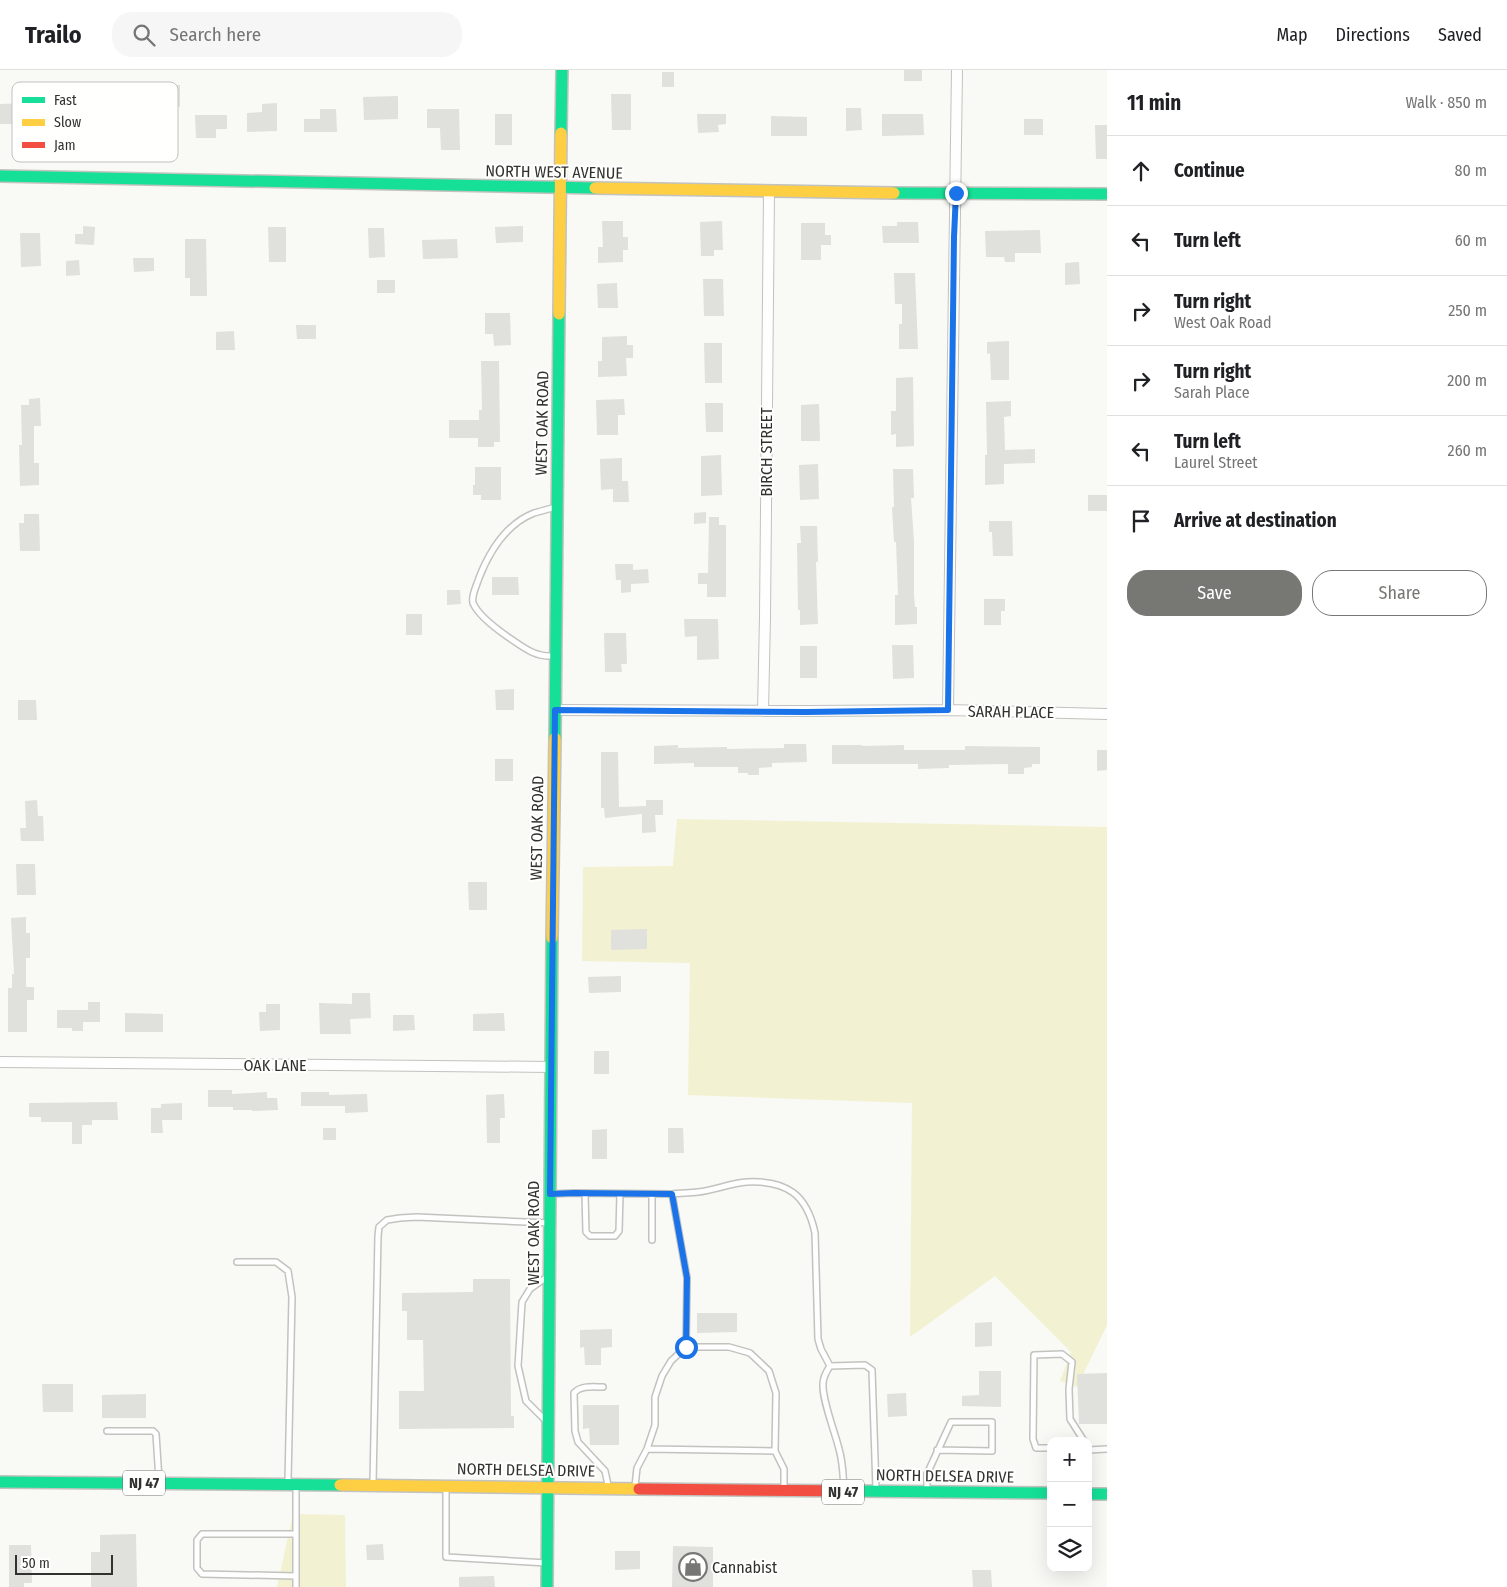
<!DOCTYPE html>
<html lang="en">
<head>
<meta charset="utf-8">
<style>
  body { margin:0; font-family:"Fira Sans Condensed",sans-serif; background:#f6f6f6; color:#202124 }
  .controls { position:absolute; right:15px; bottom:15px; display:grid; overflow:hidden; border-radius:10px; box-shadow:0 5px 20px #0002 }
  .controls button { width:45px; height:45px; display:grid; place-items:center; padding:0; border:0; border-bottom:1px solid #e0e0e0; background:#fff; color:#202124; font:25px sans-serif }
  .scale { position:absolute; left:15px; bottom:12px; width:98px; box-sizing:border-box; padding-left:5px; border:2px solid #31312e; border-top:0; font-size:14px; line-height:18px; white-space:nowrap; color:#31312e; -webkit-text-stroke:4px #fffffe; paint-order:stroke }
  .stop { position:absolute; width:15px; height:15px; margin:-11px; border:4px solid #1a73e8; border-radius:50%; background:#fff }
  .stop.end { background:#1a73e8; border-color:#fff; box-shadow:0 1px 5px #0008 }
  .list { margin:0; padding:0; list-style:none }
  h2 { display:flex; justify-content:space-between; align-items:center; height:65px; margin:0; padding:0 20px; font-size:21px }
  h2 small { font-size:16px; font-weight:400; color:#757577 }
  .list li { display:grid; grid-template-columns:32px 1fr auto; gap:15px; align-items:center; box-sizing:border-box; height:70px; padding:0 20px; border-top:1px solid #e0e0e0 }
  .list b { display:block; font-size:19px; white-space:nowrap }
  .list p { margin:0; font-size:16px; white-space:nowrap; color:#757577 }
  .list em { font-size:16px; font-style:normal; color:#757577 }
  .actions { display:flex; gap:10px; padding:15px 20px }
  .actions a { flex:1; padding:11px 0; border:1px solid #777774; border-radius:20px; text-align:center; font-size:18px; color:#777774 }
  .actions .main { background:#777774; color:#fff }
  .icon { flex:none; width:28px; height:28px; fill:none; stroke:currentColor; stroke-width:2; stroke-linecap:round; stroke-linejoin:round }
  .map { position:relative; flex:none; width:1107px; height:1517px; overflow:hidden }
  header { display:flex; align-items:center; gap:30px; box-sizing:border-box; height:70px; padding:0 25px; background:#fff; border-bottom:1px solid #e0e0e0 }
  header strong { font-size:24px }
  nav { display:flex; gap:28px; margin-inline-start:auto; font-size:18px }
  .search { width:350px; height:45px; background:#f6f6f6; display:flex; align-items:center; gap:12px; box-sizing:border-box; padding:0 18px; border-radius:20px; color:#757577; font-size:19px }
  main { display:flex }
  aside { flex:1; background:#fff }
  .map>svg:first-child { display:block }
</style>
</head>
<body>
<header>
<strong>Trailo</strong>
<div class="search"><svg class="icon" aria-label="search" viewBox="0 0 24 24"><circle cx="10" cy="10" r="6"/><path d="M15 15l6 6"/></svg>Search here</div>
<nav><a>Map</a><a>Directions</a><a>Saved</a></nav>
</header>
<main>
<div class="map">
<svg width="1107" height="1517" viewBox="0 0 1107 1517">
  <rect width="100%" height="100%" fill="#f9f9f5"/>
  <path fill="#f2f2d2" d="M677,749L1107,757V1255L1077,1317L1060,1311L1071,1282L995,1206L910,1267L912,1033L688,1025L690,893L582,891L583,797L673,796Z
    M293,1444L345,1445L346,1517H277Z"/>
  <path fill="#e0e0dc" d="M904,0H922V11H904Z
    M662,2H674V17H662Z
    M167,15H180V37H168Z
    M611,24H631V60H612Z
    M398,26V49L364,50L363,27Z
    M27,33V46H16V54H0V34Z
    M277,33V61L247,62V43L262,42V34Z
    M846,38H861L862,60L846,61Z
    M320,39H336L337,62H304V49H320Z
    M427,39H459L460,80H441L440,58H427Z
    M495,44H512V75H495Z
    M697,44H726V54L718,55L719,62L698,63Z
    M882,44H923L924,65L882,66Z
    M195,45H227V59H216V68H196Z
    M771,46L807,47V66H771Z
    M1024,49H1043V65H1024Z
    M1095,55H1107V89H1096Z
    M602,151H623V167H628V180H623V192L598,193V177H603Z
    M722,151L723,180H714V186H701L700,152Z
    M897,152H918L919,173H883L882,156H897Z
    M801,153H825V165H831V175H821V190H801Z
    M83,156L95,157L94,175L75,174V164H83Z
    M523,156V172L496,173L495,157Z
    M268,157H286V192H269Z
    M368,158H384L385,187L369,188Z
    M1040,160L1041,183H1015V192H1005L1004,187H986L985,161Z
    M20,163H40L41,196L21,197Z
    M185,169H206L207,226H190V208H185Z
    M457,169L458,188L423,189L422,170Z
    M133,188H154V201L134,202Z
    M79,190L80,205L66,206V191Z
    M1079,192L1080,214L1065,215V193Z
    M894,203H915L918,279H899V254H902V234H895Z
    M703,209H723L724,246H704Z
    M377,210H395V223H377Z
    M617,213L618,238H598L597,214Z
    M485,243H510L511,275L494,276L493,264H485Z
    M296,255H316V269H297Z
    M234,261L235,280H216V262Z
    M627,266V275H633V288H626L627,306L598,307V291H602V267Z
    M1009,271V310H991L990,283L987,284V272Z
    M704,273H722V313H705Z
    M481,291H499L500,372H494V377H478V368H449V350H479V340H482Z
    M913,307L914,376L896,377V364L891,365V341H896V308Z
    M40,328L41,356H34V393H39V415L20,416L19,375H22L21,335H29V329Z
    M624,329L625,345H618V365H597L596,330Z
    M1011,331V346L1004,347L1005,380L1035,379V393L1004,394V414L985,415V385H987L986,332Z
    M705,333H723V362H706Z
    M819,334L820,371H801V335Z
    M721,385L722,425L701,426V386Z
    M622,388V411H628L629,432H613V419L601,420L600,389Z
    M818,394L819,429L800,430L799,395Z
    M475,397H501V430H481V425H473V415H475Z
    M893,399H913L914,428H911L914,471V525L915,537H917V554L895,555V525H898L896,472H894L892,437H894Z
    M1088,425H1107V441H1088Z
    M706,442V453L694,454V443Z
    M24,444H39L40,481H20L19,453H24Z
    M709,447H719V455H726V527H707V514H698V503H708Z
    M989,451H1012L1013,486H993L992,462H989Z
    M800,456H817L818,492H816L818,554L800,555V540H798L797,473H801Z
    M615,494H633V500L648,499L649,513L631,514V522L621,523V510H616Z
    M492,507H518L519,525H492Z
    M447,520H460L461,534L447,535Z
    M984,529H1005V541H1001V555H984Z
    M406,544H422V565H406Z
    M684,549H718L719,589L697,590V566L685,567Z
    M604,563H626L627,594H621L622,602H605Z
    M892,575H913L914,608L893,609Z
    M800,576H817V608H800Z
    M514,619V640H496L495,620Z
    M18,630H36L37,650H18Z
    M784,674H806L807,692L772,693V697L759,698V705H748V703H738V697H694V693L654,694V676L678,675V678L727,677V679L784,678Z
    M832,675H862V676L904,675V680H965V676L1040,677V694H1032V697L1024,698V704H1008V694L949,695V698L918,699V694H832Z
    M1097,680H1107V700L1097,701Z
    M601,682H618L619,737L646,736V730H663V745H655L656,762L642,763V744L605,748L604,738H601Z
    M495,689H513V711H495Z
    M37,730L38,746H43L44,771H21L20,758H26L25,731Z
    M16,794H35L36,825H17Z
    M468,812H487V840H469Z
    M26,847V863H30V888H26V917H34V930H27V962H8V918H12V904H14L11,848Z
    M647,859V879L611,880V860Z
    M621,906V922L589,923L588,907Z
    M352,923H370L371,948L350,949L351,964H320L319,933L352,934Z
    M88,932H100V952H83V961H72V958H57V940H88Z
    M266,934H280V960L260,961L259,942H266Z
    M125,943L163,944V962H125Z
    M504,943L505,961H473V944Z
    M393,945H414L415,960L393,961Z
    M594,981H609V1004H594Z
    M208,1020H232V1024L267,1022V1028H277L278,1040L252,1041V1040H233V1037H208Z
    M301,1022H329V1025L367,1024L368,1042L345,1043V1036H301Z
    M504,1024L505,1048H500V1073H487L486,1025Z
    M117,1032L118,1050H92V1055H82V1074H72V1052H41V1047H29V1033Z
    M182,1033V1050H162L163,1063H151V1038H161V1034Z
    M323,1058H336V1070H323Z
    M668,1058H683L684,1083H668Z
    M607,1059V1089H592V1060Z
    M473,1209H510L511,1346H514V1358L399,1359V1321H424L423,1270H407V1241H402V1223L473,1222Z
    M697,1243H737V1262L697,1263Z
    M992,1252V1276L975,1277V1253Z
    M612,1259V1277L601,1278V1295H585L584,1277L580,1278V1260Z
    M979,1301H1001V1337L962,1336V1326L979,1325Z
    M1107,1303V1354H1079L1077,1304Z
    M42,1314H73V1342H43Z
    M906,1323L907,1346L888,1347L887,1324Z
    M146,1324V1348H102V1325Z
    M583,1335H619V1375H590L589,1358L583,1359Z
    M136,1464L137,1517H91V1482H100V1465Z
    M383,1474L384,1490H367L366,1475Z
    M9,1475H31L32,1513H24V1517H9Z
    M673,1476L713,1477V1517H672Z
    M615,1481H640V1499L615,1500Z
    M972,1500H991L992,1517H973Z
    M494,1506L495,1517H459V1507Z"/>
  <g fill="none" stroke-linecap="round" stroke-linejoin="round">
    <defs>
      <path id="lane" d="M553,586C534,587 523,577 508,567C498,560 478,545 473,533C471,525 477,515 479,508C490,480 506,454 534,443C541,441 549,439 556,437
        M585,1123L586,1162L590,1166H615L619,1161L620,1124
        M551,1124L574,1123L672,1124L687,1208L686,1277
        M652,1124V1170
        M672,1124C680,1123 690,1123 698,1122C715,1120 731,1113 747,1112C787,1110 807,1125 815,1163L818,1269L821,1279L830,1296
        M237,1192H276L288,1201L292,1227L288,1411
        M603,1317C593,1317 581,1315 574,1323L575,1361L578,1372L605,1401L608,1415
        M544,1349L526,1331L518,1296L522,1232L530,1219L547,1207
        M107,1361H153L156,1364L159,1410
        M1051,1378H1036L1033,1369L1034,1285L1062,1284L1072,1292L1069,1319L1070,1349L1084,1371
        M647,1379L775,1381
        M1088,1380L1107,1379
        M373,1413L378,1166L379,1157L387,1150L400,1148L417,1147L549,1153
        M635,1416L637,1398L647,1379L655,1355V1327L662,1306L671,1291L686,1277H729L750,1283L769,1301L776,1323L775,1381L784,1399V1417
        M296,1417V1506L202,1504L197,1498V1470L202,1464H296
        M446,1418V1487L547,1493
        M844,1419C843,1405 843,1392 839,1379C835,1362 822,1330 823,1314C823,1307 826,1302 830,1296L865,1295L872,1300L876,1419
        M927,1419V1404L951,1352H992V1381L937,1380
        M296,1505V1517"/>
      <path id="street" d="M555,640L807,641L948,640L1107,644
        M948,640L957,0
        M763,641L765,547L769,122
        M0,992L551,997"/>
      <path id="fast" d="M561,63L562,0
        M0,106L595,118
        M894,123L1107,124
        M555,668L559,244
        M0,1412L340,1415
        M855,1421L1051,1423
        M1088,1424H1107
        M547,1517L552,868"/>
      <path id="slow" d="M595,118L894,123
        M559,244L561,63
        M552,868L555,668
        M340,1415L639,1419"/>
      <path id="jam" d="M639,1419L855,1421"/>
    </defs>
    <use href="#lane" stroke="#c2c2bf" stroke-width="8"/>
    <use href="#street" stroke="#c2c2bf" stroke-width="12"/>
    <use href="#fast" stroke="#c2c2bf" stroke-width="14"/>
    <use href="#slow" stroke="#c2c2bf" stroke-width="14"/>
    <use href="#jam" stroke="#c2c2bf" stroke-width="14"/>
    <use href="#lane" stroke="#fefefe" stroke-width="5"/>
    <use href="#street" stroke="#fefefe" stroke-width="10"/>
    <use href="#fast" stroke="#16e098" stroke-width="11"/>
    <use href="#slow" stroke="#ffcf43" stroke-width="11"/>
    <use href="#jam" stroke="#f24e42" stroke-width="11"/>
  </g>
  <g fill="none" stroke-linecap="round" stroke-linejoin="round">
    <path stroke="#1a73e8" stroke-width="6" d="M686,1277L687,1208L672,1124L574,1123L550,1124L555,640L806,642L948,640L954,167L956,123"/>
  </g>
  <defs>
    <symbol id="shop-ring" viewBox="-11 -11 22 22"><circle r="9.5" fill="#fffffe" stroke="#777774" stroke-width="1.5"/><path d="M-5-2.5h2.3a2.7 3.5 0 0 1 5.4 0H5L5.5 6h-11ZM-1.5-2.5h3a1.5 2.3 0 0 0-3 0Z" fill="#777774"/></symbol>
  </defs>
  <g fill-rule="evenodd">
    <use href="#shop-ring" x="677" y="1481" width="32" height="32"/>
  </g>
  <g text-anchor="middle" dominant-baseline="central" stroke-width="4" stroke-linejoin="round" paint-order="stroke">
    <g fill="#fffffe" stroke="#6f6f6c" stroke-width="1">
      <rect x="123" y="1400.5" width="42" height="25" rx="4"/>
      <rect x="822" y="1409.5" width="42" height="25" rx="4"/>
    </g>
    <g font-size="15" font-weight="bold" fill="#31312e">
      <text x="144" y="1413">NJ 47</text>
      <text x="843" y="1422">NJ 47</text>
    </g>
    <g font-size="16" fill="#31312e" stroke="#fffffe">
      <text transform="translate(554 102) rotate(1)">NORTH WEST AVENUE</text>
      <text transform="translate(542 353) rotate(-89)">WEST OAK ROAD</text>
      <text transform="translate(766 382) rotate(-90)">BIRCH STREET</text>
      <text transform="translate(1011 642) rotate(1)">SARAH PLACE</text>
      <text transform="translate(537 758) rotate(-89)">WEST OAK ROAD</text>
      <text x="275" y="995">OAK LANE</text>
      <text transform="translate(533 1163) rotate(-90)">WEST OAK ROAD</text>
      <text transform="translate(526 1400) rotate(1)">NORTH DELSEA DRIVE</text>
      <text transform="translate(945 1406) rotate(1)">NORTH DELSEA DRIVE</text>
    </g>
    <g font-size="16" fill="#31312e" stroke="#fffffe" text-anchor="start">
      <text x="712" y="1497">Cannabist</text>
    </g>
  </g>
  <rect x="12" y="12" width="166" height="80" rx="8" fill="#fffffe" stroke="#c1c1c0" stroke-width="1"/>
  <rect x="22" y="27" width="23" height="6" fill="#16e098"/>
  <rect x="22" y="49" width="23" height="7" fill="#ffcf43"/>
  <rect x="22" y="72" width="23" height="6" fill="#f24e42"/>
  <g font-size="14" fill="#31312e">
    <text x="54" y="35">Fast</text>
    <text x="54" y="57">Slow</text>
    <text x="54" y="80">Jam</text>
  </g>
</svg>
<div class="controls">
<button>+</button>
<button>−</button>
<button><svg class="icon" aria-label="layers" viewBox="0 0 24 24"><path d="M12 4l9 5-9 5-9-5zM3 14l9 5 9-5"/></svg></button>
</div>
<div class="scale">50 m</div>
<div class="stop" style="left:686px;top:1277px"></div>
<div class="stop end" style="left:956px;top:123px"></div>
</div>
<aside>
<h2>11 min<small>Walk · 850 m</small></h2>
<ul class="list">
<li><svg class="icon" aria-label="ahead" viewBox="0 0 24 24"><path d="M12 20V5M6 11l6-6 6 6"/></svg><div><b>Continue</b></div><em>80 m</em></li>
<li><svg class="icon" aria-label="left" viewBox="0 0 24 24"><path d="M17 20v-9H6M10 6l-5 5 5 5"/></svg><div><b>Turn left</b></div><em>60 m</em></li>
<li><svg class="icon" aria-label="right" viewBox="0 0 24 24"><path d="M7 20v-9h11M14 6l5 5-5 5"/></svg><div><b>Turn right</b><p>West Oak Road</p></div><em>250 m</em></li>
<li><svg class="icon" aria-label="right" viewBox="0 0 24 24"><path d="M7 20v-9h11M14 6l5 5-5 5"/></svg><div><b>Turn right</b><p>Sarah Place</p></div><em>200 m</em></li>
<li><svg class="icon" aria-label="left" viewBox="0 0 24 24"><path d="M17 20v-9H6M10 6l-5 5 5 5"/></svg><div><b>Turn left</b><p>Laurel Street</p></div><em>260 m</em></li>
<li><svg class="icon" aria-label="arrive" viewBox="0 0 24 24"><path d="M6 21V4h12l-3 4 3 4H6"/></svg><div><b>Arrive at destination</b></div></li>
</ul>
<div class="actions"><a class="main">Save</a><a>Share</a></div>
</aside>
</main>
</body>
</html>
